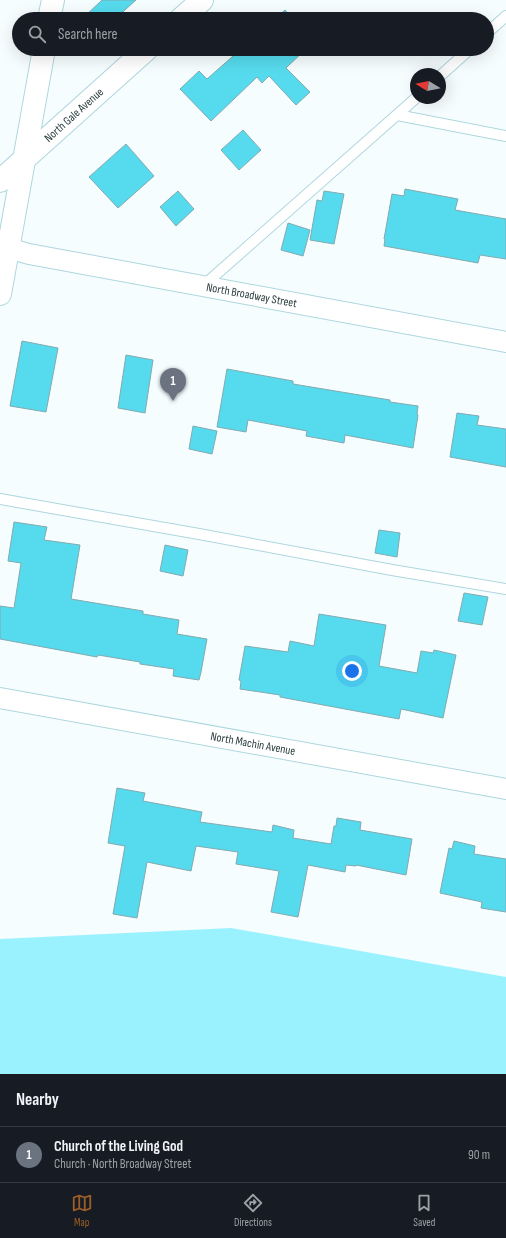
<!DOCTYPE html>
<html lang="en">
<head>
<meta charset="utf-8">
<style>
  body { margin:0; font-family:"Sofia Sans Condensed",sans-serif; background:#242831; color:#f1f3f6 }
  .compass { position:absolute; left:410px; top:68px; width:36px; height:36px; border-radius:50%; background:#171b24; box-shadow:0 4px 16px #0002; rotate:280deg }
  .you { position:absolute; left:352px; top:671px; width:14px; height:14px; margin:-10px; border:3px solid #fff; border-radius:50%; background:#1a73e8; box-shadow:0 0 0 6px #1a73e833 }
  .badge { display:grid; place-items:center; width:26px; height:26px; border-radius:50%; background:#9c5d26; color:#fff; font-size:13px; font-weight:700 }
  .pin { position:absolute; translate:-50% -33px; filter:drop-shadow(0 1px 2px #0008) }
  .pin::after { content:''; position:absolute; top:21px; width:14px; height:12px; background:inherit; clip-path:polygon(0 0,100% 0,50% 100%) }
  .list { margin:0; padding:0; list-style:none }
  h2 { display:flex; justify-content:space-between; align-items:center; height:52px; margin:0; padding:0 16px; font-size:17px }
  h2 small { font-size:13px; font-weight:400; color:#9ea1a6 }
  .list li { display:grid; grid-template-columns:26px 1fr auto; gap:12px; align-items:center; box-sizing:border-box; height:56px; padding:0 16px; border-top:1px solid #363941 }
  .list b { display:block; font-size:15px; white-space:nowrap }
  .list p { margin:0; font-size:13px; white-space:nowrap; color:#9ea1a6 }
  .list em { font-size:13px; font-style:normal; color:#9ea1a6 }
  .icon { flex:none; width:22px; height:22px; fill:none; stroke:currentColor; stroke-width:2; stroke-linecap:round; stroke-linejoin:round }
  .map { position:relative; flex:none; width:506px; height:1074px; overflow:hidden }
  .search { position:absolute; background:#171b24; box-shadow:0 4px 16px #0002; left:12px; right:12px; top:12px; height:44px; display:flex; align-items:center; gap:10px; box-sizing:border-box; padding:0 14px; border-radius:22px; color:#9ea1a6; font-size:15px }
  .sheet { height:108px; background:#171b24 }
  nav { display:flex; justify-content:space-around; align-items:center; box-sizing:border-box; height:56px; border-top:1px solid #363941; background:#171b24; font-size:11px; color:#9ea1a6 }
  nav a { display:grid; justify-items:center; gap:2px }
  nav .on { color:#9c5d26 }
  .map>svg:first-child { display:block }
</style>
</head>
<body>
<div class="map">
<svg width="506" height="1074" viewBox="0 0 506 1074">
  <rect width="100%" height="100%" fill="#f5fdff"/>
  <path fill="#9bf2ff" d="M231,928L506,977V1074H0V939Z"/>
  <path fill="#55dbed" stroke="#82aab0" d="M102,0H136L115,19H82Z
    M285,10L293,19H275Z
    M241,49H306L286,68L310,92L296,105L269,76L262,83L257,77L211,121L180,89L199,71L207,79Z
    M243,130L261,150L239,170L221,150Z
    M126,144L154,176L118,208L89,177Z
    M405,189L458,199L455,210L506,219V259L480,255L478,263L384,246L385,239H384L392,194L404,196Z
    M178,191L194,209L176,226L160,207Z
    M324,191L344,194L334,244L310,240L317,200L322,201Z
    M288,223L310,230L303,256L281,250Z
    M22,341L58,348L46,412L10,406Z
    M126,355L153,360L145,413L118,408Z
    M227,369L293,381V384L390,400V402L418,406L417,414L418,415L413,448L345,435L344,443L306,436L307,431L248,420L246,432L217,427Z
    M457,413L479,416L477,425L506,429V467L450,457Z
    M193,426L217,431L212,454L189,449Z
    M14,522L47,527L44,540L80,545L71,599L143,611V614L179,620L177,634L207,639L201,672L199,680L173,676L174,669L140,664V662L98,655L97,657L0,639V606L14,608L21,563L8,561Z
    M379,530L400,533L397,557L375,553Z
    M165,545L188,550L183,576L160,571Z
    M464,593L488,597L482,625L458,621Z
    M319,614L386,625L379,666L417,673L421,651L433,653L434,650L456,655L443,718L401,709L399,719L280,697V695L240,689L241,681L239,680L245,646L288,652L290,641L314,646Z
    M117,788L145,793L143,801L202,812L200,822L272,832L273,825L294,830L293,838L331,844L334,826H336L337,818L361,822L360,830L412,839L406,875L356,865V866L346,865L345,872L308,865L298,917L271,912L279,871L236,864L238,852L196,846L191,871L147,862L137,918L113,914L125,846L108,843Z
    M454,841L475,846L474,854L506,859V912L481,908L482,902L440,893L449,848L452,849Z"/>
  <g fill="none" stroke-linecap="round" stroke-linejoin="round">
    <defs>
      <path id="lane" d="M487,33L506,16
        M440,76L470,49
        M397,115L506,136
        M203,286L416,98
        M0,499L199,534L392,570L506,589"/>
      <g id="street">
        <path id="s1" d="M0,240L15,250L29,254L506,342"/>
        <path id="s2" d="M0,698L506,789"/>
      </g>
      <g id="secondary">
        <path d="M49,19L53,0"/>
        <path d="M181,19L202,0"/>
        <path id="s3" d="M0,181L147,49"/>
        <path d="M0,294L44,49"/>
      </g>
    </defs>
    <use href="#lane" stroke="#aed7de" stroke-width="12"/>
    <use href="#street" stroke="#aed7de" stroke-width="22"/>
    <use href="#secondary" stroke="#aed7de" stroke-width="24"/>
    <use href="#lane" stroke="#fff" stroke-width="10"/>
    <use href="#street" stroke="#fff" stroke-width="20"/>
    <use href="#secondary" stroke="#fff" stroke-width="22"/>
  </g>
  <g text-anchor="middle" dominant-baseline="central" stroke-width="3" stroke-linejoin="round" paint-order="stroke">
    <g font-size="12" fill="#2a3b3d" stroke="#fff">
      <text stroke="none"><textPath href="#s3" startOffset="99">North Gale Avenue</textPath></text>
      <text stroke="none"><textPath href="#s1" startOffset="259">North Broadway Street</textPath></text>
      <text stroke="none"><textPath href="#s2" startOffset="257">North Machin Avenue</textPath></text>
    </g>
  </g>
</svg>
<svg class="compass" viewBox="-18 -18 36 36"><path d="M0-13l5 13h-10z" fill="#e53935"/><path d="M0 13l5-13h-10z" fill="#9ea1a6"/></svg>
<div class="you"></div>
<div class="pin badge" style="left:173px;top:401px;background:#6b7280">1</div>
<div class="search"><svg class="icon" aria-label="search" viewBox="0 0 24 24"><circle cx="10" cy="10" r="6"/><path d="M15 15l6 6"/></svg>Search here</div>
</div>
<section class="sheet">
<h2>Nearby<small></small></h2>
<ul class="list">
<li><span class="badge" style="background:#6b7280">1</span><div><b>Church of the Living God</b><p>Church · North Broadway Street</p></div><em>90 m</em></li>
</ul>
</section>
<nav>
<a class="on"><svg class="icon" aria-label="map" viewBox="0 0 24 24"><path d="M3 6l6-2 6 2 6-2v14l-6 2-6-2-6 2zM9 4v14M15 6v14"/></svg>Map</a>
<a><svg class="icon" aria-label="directions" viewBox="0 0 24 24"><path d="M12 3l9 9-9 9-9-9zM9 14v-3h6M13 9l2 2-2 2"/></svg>Directions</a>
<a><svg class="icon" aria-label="saved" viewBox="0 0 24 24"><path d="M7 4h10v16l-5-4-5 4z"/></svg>Saved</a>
</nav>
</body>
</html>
